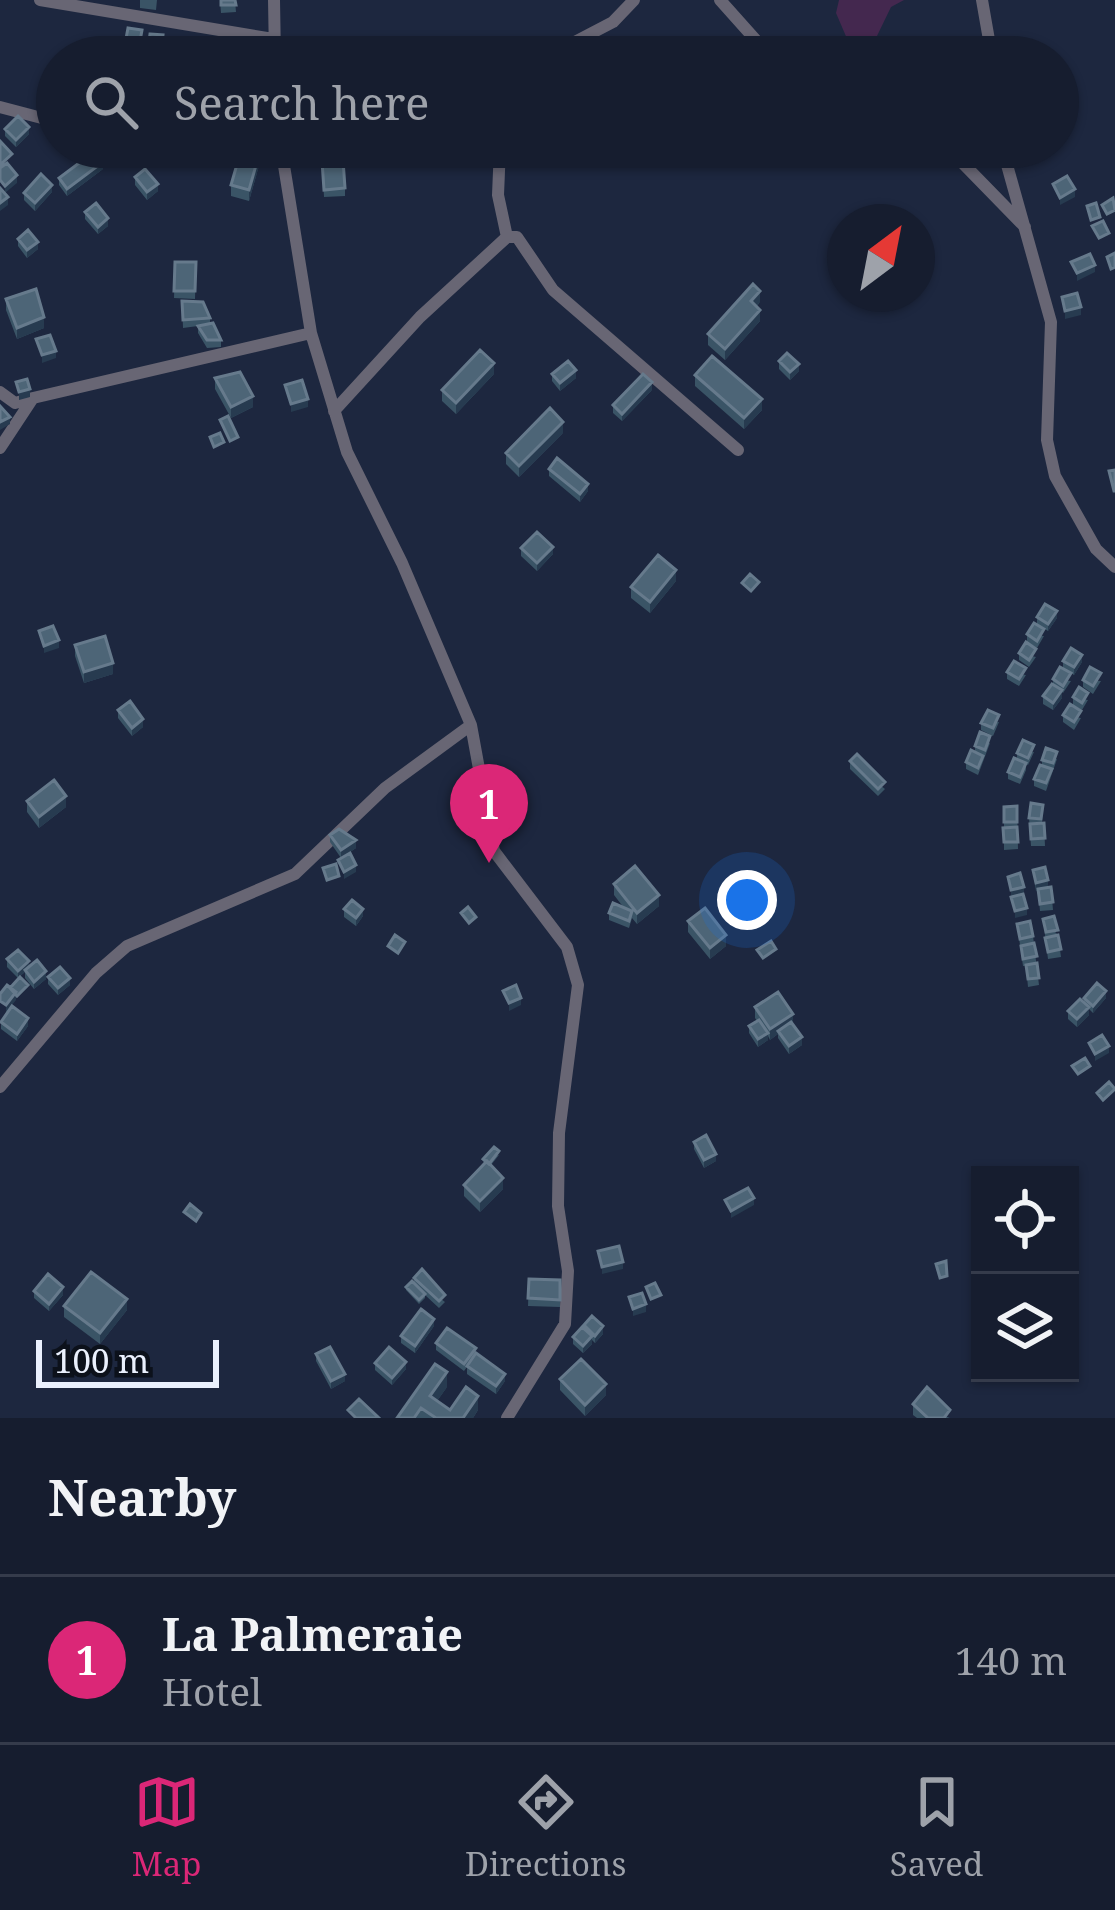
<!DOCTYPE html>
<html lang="en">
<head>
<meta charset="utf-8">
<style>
  body { margin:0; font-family:"Noto Serif",serif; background:#1f2637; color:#f1f3f6 }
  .controls { position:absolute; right:36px; bottom:36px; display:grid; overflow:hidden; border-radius:0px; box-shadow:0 3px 9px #0004 }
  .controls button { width:108px; height:108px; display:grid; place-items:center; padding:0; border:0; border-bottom:3px solid #353b4b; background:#161d2f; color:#f1f3f6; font:60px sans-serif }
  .compass { position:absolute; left:827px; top:204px; width:108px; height:108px; border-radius:50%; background:#161d2f; box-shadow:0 3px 9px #0004; rotate:32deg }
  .scale { position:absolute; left:36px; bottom:30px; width:183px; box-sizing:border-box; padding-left:12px; border:6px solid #eaf0fd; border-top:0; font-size:33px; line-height:42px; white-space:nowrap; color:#eaf0fd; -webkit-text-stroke:9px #0c111b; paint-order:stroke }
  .you { position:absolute; left:747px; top:900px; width:42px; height:42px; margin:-30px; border:9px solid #fff; border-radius:50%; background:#1a73e8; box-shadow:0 0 0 18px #1a73e833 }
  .badge { display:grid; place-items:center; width:78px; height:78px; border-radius:50%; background:#db2777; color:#fff; font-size:39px; font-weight:700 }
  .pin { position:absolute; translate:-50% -99px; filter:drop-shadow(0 3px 6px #0008) }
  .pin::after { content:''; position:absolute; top:63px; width:42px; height:36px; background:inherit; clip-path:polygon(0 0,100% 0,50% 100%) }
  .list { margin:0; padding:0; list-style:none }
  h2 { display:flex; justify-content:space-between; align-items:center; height:156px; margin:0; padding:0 48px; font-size:51px }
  h2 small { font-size:39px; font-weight:400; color:#9ea2aa }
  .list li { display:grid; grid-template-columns:78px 1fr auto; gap:36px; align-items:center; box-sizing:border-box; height:168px; padding:0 48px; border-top:3px solid #353b4b }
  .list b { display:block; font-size:45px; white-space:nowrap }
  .list p { margin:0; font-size:39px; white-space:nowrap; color:#9ea2aa }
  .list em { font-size:39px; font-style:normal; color:#9ea2aa }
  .icon { flex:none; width:66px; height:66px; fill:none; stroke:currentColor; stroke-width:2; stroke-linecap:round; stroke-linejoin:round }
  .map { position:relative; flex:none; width:1115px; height:1418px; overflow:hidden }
  .search { position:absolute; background:#161d2f; box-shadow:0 3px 9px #0004; left:36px; right:36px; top:36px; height:132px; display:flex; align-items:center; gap:30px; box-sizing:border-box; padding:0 42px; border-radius:66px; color:#9ea2aa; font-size:45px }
  .sheet { height:324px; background:#161d2f }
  nav { display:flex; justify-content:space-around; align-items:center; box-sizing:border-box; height:168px; border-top:3px solid #353b4b; background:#161d2f; font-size:33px; color:#9ea2aa }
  nav a { display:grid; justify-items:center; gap:6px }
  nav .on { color:#db2777 }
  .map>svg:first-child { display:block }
</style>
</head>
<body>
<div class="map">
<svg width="1115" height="1418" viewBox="0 0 1115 1418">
  <rect width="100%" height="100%" fill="#1d273f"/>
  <path fill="#44284f" d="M839,0H904L891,7L876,38L851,48L836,13Z"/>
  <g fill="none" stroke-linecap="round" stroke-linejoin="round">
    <path stroke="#686674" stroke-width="12" d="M40,0L273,39
      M274,0L275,57
      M720,0L771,57
      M982,0L992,57
      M546,57L613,22L634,0
      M0,107L57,122
      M189,147L282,156
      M281,147L311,333L347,452L402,563L471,725L494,851L567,947L578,985L559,1133L558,1206L568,1271L565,1324L507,1418
      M500,147L498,195L507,237
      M947,147L1025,227
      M1002,147L1051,322L1047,440L1055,476L1096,549L1115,567
      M0,392L15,403L33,398
      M334,411L420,317L507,237H517L553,290L738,450
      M0,448L33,398L311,333
      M0,1087L96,973L127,946L295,874L385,788L471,725"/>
  </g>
  <path fill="#3a5466" d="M157,0L156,10L140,8V0Z
    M220,0H235L236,12L221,13Z
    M150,34L163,35L162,57H148Z
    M142,38L139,54L125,52V44Z
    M5,129L29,134L16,147L5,136Z
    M233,147H246L260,162L249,201L231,196V185L242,149Z
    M322,161L345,188V196L324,197Z
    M103,169L67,196L59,185V178Z
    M135,177L158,191L147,200L135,185Z
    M52,192L35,211L24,200V193Z
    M85,212L108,226L98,234L85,219Z
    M18,239L38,249L27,258L18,246Z
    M175,262H196L195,299L174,298Z
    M6,299L44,328L17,339L6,310Z
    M182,301L210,318V324L221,340V347L207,348L198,333V326L183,328Z
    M760,302L757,306L760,321L725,360L708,345V334Z
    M779,361L799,371L790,380L779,369Z
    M494,374L456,414L442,401V390Z
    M552,374L576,378L560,391L552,381Z
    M695,375L762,410L744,429L695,386Z
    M215,378L253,407L231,418L215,389Z
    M652,390L622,421L613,413V405Z
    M563,433L519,477L506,464V453Z
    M549,469L588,491L580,502L549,476Z
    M521,548L553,554L537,571L521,556Z
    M676,581L650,613L631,598V587Z
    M1037,617L1057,618L1048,631L1037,624Z
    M1027,634L1044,636L1037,648L1027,642Z
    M75,645L113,674L84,683L75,656Z
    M1019,653L1036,657L1029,667L1019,660Z
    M1063,661L1082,662L1074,675L1063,668Z
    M1007,672L1026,675L1019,686L1007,679Z
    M1053,679L1071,681L1063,693L1062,692V698L1053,710L1043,704V696L1053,685Z
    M1083,680L1101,681L1093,694L1083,687Z
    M1073,697L1088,700L1082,710L1073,705Z
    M118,710L143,727L132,736L118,718Z
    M1063,715L1081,718L1074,730L1063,722Z
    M999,722L993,736L981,730V723Z
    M990,743L978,775L966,769V762L975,752V746Z
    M1034,752L1028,765L1026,764V770L1020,784L1008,779V772L1017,759V753Z
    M1057,759L1046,791L1034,786V779L1042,766V760Z
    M850,761L885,789L878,796L850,769Z
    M27,801L66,807L39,828L27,812Z
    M1043,805L1042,823H1044L1045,846H1031L1029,818Z
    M1017,806L1018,849L1004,850V807Z
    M330,835L356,848L341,858L330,842Z
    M1033,870L1048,888L1051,887L1053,910L1040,911L1038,890L1036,891Z
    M614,884L659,906L637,924L632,918L629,928L609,920V913L624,908L614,895Z
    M344,909L363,916L356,926L344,917Z
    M1043,919L1058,935L1061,957L1048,959Z
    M688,921L726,946L710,959L688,932Z
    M1017,924L1033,936L1039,985L1028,987L1026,966H1023Z
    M7,959L29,967L46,979L34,989L25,978V972L18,978L7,967Z
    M48,977L70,985L58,995L48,984Z
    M1084,998H1106L1093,1013L1089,1009V1015L1077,1027L1068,1019V1011L1084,1003Z
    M755,1007L793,1025L802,1045L789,1054L778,1038V1034L770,1040L768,1036V1040L758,1047L749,1033V1026L757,1021L755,1018Z
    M1,1022L28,1026L17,1041L1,1029Z
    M694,1142L716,1161L704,1168L694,1149Z
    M499,1155L491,1165L503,1189L480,1212L464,1196V1185L484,1164L483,1159Z
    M414,1278L445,1302L439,1308L425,1295V1298L419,1304L406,1290V1287L414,1283Z
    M529,1279L560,1280V1307L528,1306Z
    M34,1291L63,1295L49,1311L34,1298Z
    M64,1306L127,1310L100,1344L64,1317Z
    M584,1325L603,1334L595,1343L592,1340V1344L583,1353L573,1344V1337L584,1329Z
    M434,1326L415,1353L401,1343V1336Z
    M436,1343L476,1354L505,1381L496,1394L467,1374V1367L464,1371L436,1350Z
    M316,1354L345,1381L331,1389L316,1361Z
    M375,1363L406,1369L392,1385L375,1370Z
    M560,1379L606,1395L585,1416L560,1390Z
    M447,1387L437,1401L450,1410H478L473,1418H397Z
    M913,1404L950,1418H917L913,1415Z"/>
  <path fill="#273b50" d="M29,127V134L16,147V140Z
    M260,151V162L249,201V190Z
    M155,154V161L140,166V159Z
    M103,162V169L67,196V189Z
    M17,175V183L5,193V186Z
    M158,184V191L147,200V192Z
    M52,185V192L35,211V203Z
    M1075,189V197L1060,205V198Z
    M8,197V205L0,211V203Z
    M108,218V226L98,234V227Z
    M38,242V249L27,258V250Z
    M1095,265V272L1077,281V273Z
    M760,291V302L751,312V301Z
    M1081,307V315L1065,319V311Z
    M760,310V321L725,360V349Z
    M44,317V328L17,339V328Z
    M56,351V358L42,363V355Z
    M494,363V374L456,414V403Z
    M799,364V371L790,380V372Z
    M576,370V378L560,391V383Z
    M652,382V390L622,421V414Z
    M30,389V397L19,400V392Z
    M253,396V407L231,418V407Z
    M308,399V407L291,412V404Z
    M762,399V410L744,429V418Z
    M10,417V424L0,430V422Z
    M563,422V433L519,477V466Z
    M588,484V491L580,502V494Z
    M553,547V554L537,571V563Z
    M676,570V581L650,613V602Z
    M1057,611V618L1048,631V624Z
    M59,640V648L44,653V646Z
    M1082,655V662L1074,675V667Z
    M113,663V674L84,683V672Z
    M1062,690V698L1053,710V703Z
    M143,719V727L132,736V728Z
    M66,796V807L39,828V817Z
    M356,840V848L341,858V850Z
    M356,865V872L344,879V872Z
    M1048,880V888L1036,891V883Z
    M1024,887V894L1011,898V890Z
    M659,895V906L637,924V913Z
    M1027,908V915L1015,918V911Z
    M363,909V916L356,926V918Z
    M726,935V946L710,959V948Z
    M29,961V968L18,978V971Z
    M46,971V979L34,989V982Z
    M70,978V985L58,995V988Z
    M1106,991V998L1093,1013V1006Z
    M16,992V1000L6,1013V1005Z
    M521,998V1005L509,1011V1003Z
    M1089,1007V1015L1077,1027V1019Z
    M793,1014V1025L778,1031V1034L770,1040V1029Z
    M28,1018V1026L17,1041V1034Z
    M768,1033V1040L758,1047V1039Z
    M802,1037V1045L789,1054V1046Z
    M1109,1046V1053L1095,1061V1054Z
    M716,1154V1161L704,1168V1160Z
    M503,1178V1189L480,1212V1201Z
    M754,1198V1205L731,1218V1211Z
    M623,1262V1269L602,1274V1267Z
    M63,1287V1295L49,1311V1304Z
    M127,1299V1310L100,1344V1333Z
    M646,1304V1312L633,1316V1309Z
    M434,1319V1326L415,1353V1346Z
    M603,1326V1334L595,1343V1336Z
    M592,1336V1344L583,1353V1346Z
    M406,1362V1369L392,1385V1378Z
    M447,1372V1387L430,1411V1396Z
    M345,1374V1381L331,1389V1381Z
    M505,1374V1381L496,1394V1386Z
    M606,1384V1395L585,1416V1405Z
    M478,1396V1410L473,1418H463Z"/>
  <path fill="#4d6577" stroke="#667a8c" stroke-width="3" d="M221,0H235L236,5H221Z
    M128,28L142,30L139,47L125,44Z
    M150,34L163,35L161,52L148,50Z
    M88,51L106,56V57H86Z
    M112,51L124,57H109Z
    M18,116L29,127L16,140L5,129Z
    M0,141L12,154L0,165Z
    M136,147H152L155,154L140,159Z
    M242,147L260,151L249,190L231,185Z
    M95,151L103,162L67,189L59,178Z
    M343,160L345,188L324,190L322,161Z
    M7,163L17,175L5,186L0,180V168Z
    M145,169L158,184L147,192L135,177Z
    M41,174L52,185L35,203L24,193Z
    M1067,176L1075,189L1060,198L1053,184Z
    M0,188L8,197L0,203Z
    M1113,198L1115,210L1107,214L1102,205Z
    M96,203L108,218L98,227L85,212Z
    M1096,203L1100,217L1091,220L1087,206Z
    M1103,221L1109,233L1099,238L1092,226Z
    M28,230L38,242L27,250L18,239Z
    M1115,253V267L1111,269L1107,257Z
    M1090,254L1095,265L1077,273L1071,262Z
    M175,262H196L195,291H174Z
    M753,284L760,291L751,301L760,310L725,349L708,334Z
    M36,289L44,317L17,328L6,299Z
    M1077,293L1081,307L1065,311L1062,297Z
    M182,301L203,302L210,318L183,320Z
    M213,323L221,340H207L198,326Z
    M50,335L56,351L42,355L36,339Z
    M480,350L494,363L456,403L442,390Z
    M787,353L799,364L790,372L779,361Z
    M712,356L762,399L744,418L695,375Z
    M568,361L576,370L560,383L552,374Z
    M240,372L253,396L231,407L215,378Z
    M643,374L652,382L622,414L613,405Z
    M27,379L30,389L19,392L16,382Z
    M302,380L308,399L291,404L285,385Z
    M0,406L10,417L0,422Z
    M550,408L563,422L519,466L506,453Z
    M228,416L238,437L230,441L220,420Z
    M220,433L224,442L214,447L210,437Z
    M557,458L588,484L580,494L549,469Z
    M1115,470V491H1114L1109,471Z
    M537,532L553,547L537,563L521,548Z
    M658,555L676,570L650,602L631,587Z
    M750,574L759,582L751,591L742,583Z
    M1045,604L1057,611L1048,624L1037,617Z
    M1034,623L1044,629L1037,641L1027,634Z
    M53,626L59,640L44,646L39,631Z
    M105,636L113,663L84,672L75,645Z
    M1026,642L1036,649L1029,660L1019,653Z
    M1071,648L1082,655L1074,667L1063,661Z
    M1014,661L1026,668L1019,679L1007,672Z
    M1060,667L1071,673L1063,686L1053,679Z
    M1090,667L1101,673L1093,686L1083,680Z
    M1052,684L1062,690L1053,703L1043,696Z
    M1079,687L1088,693L1082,703L1073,697Z
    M130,701L143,719L132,728L118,710Z
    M1070,704L1081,711L1074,722L1063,715Z
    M988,710L999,715L993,728L981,723Z
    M980,732L990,736L985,750L975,746Z
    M1023,740L1034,745L1028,758L1017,753Z
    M1046,748L1057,752L1053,763L1042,760Z
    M971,750L983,756L978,768L966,762Z
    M857,754L885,782L878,789L850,761Z
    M1014,758L1026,763L1020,777L1008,772Z
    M1040,765L1052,769L1046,783L1034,779Z
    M54,780L66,796L39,817L27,801Z
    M1031,803L1043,805L1041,819L1029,818Z
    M1017,806V822H1004V807Z
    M1044,823L1045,838L1031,839L1030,824Z
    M1017,827L1018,842H1004L1003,828Z
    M339,829L356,840L341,850L330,835Z
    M350,853L356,865L344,872L338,860Z
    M336,864L339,876L327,880L323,868Z
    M635,866L659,895L637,913L614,884Z
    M1045,867L1048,880L1036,883L1033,870Z
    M1020,873L1024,887L1011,890L1008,877Z
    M1051,887L1053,902L1040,904L1038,889Z
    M1023,894L1027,908L1015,911L1011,897Z
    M352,900L363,909L356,918L344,909Z
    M613,903L632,911L629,921L609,913Z
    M468,907L476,917L469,923L461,913Z
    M705,908L726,935L710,948L688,921Z
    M1054,916L1058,930L1046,932L1043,919Z
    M1030,921L1033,936L1020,939L1017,924Z
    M395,935L405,942L398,953L388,946Z
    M1058,935L1061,949L1048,952L1045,938Z
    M771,941L776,949L763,958L757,950Z
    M1034,943L1037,956L1023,959L1021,946Z
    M18,950L29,961L18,971L7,959Z
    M37,960L46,971L34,982L25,970Z
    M1037,963L1039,978L1028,979L1026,965Z
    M60,967L70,978L58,988L48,977Z
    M20,977L28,985L17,996L10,988Z
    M1097,983L1106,991L1093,1006L1084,998Z
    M7,985L16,992L6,1005L0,1001V994Z
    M516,985L521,998L509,1003L503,991Z
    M778,992L793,1014L770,1029L755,1007Z
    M1080,999L1089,1007L1077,1019L1068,1011Z
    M12,1006L28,1018L17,1034L1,1022Z
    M759,1020L768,1033L758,1039L749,1026Z
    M791,1022L802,1037L789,1046L778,1031Z
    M1102,1035L1109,1046L1095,1054L1089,1043Z
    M1085,1058L1090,1066L1078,1074L1072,1066Z
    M1109,1082L1115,1089L1103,1100L1097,1093Z
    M706,1135L716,1154L704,1160L694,1142Z
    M494,1147L499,1151L489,1164L483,1159Z
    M487,1161L503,1178L480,1201L464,1185Z
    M748,1188L754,1198L731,1211L725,1200Z
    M190,1204L201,1213L196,1221L184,1212Z
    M619,1246L623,1262L602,1267L598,1251Z
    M946,1261L947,1276L940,1278L936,1264Z
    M422,1269L445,1295L439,1301L414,1278Z
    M91,1272L127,1299L100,1333L64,1306Z
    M48,1274L63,1287L49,1304L34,1291Z
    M529,1279L560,1280V1300L528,1298Z
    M412,1281L425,1294L419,1300L406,1287Z
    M655,1283L661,1295L651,1299L646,1287Z
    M642,1293L646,1304L633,1309L629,1297Z
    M421,1309L434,1319L415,1346L401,1336Z
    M592,1316L603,1326L595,1336L584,1325Z
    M582,1327L592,1336L583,1346L573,1337Z
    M447,1328L476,1348L464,1364L436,1343Z
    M330,1347L345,1374L331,1381L316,1354Z
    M389,1347L406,1362L392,1378L375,1363Z
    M476,1353L505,1374L496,1386L467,1366Z
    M581,1359L606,1384L585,1405L560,1379Z
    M435,1364L447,1372L430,1396L450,1410L466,1387L478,1396L463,1418H436L421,1408L414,1418H397Z
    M927,1387L950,1410L944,1418H928L913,1404Z
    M359,1399L379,1418H356L348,1410Z"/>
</svg>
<div class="controls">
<button><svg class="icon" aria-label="locate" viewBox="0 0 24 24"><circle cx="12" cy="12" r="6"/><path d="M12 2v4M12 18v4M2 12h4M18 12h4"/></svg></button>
<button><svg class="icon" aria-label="layers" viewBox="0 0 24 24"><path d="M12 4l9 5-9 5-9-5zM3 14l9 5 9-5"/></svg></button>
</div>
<svg class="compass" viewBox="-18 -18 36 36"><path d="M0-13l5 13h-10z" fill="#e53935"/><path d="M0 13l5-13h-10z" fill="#9ea2aa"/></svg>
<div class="scale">100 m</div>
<div class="you"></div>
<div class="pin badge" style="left:489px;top:863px">1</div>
<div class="search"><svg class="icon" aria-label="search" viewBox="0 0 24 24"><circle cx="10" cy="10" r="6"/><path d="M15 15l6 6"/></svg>Search here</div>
</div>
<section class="sheet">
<h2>Nearby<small></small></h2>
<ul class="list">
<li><span class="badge">1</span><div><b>La Palmeraie</b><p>Hotel</p></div><em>140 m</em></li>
</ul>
</section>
<nav>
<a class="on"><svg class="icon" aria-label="map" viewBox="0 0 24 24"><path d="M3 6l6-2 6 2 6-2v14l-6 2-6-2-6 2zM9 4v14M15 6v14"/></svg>Map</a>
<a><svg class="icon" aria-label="directions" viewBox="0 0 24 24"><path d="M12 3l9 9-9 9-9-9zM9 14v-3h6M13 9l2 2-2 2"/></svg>Directions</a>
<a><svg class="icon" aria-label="saved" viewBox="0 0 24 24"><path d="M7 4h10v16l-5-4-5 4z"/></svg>Saved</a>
</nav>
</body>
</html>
